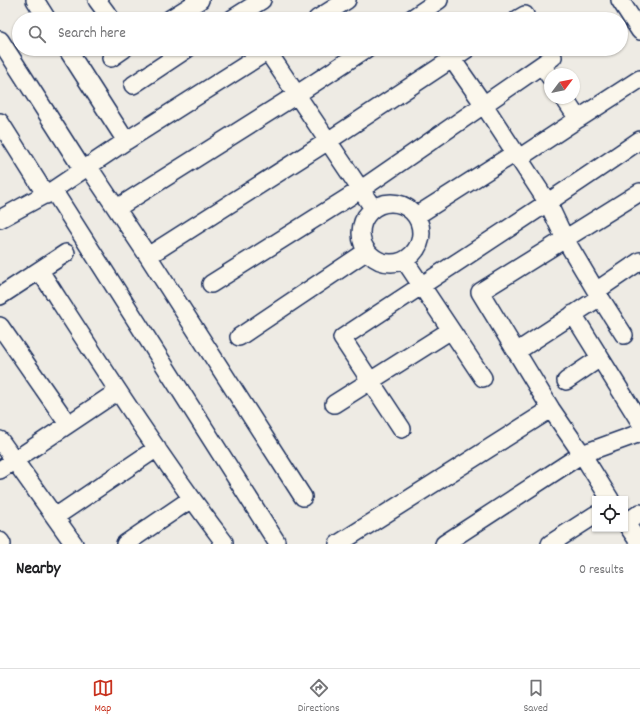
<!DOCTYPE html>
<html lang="en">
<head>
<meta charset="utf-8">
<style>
  body { margin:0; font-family:Dekko,sans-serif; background:#f2f2f2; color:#202124 }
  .controls { position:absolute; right:12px; bottom:12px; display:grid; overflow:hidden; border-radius:0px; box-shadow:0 1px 3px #0004 }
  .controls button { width:36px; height:36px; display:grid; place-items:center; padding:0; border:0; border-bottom:1px solid #e0e0e0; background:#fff; color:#202124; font:20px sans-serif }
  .compass { position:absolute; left:544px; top:68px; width:36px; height:36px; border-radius:50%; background:#fff; box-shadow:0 1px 3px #0004; rotate:58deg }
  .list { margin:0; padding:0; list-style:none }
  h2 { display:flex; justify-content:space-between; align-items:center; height:52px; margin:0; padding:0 16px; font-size:17px }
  h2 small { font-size:13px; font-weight:400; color:#757577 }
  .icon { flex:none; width:22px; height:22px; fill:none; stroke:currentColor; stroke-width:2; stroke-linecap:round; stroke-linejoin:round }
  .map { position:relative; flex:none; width:640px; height:544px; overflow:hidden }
  .search { position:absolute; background:#fff; box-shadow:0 1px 3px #0004; left:12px; right:12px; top:12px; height:44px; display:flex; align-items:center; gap:10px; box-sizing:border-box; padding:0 14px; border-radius:22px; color:#757577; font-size:15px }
  .sheet { height:124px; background:#fff }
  nav { display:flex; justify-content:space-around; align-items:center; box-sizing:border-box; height:56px; border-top:1px solid #e0e0e0; background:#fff; font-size:11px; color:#757577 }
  nav a { display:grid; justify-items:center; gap:2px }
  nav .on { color:#c8321e }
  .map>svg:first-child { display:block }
</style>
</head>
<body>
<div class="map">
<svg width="640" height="544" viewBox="0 0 640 544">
  <rect width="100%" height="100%" fill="#eeebe4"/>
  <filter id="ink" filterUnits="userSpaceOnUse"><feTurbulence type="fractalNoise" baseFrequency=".025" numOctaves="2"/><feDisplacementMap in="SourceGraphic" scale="8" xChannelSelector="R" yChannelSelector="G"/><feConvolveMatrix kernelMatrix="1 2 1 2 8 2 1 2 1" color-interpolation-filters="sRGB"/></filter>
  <g filter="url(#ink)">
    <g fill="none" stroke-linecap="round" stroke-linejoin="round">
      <defs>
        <path id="minor" d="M35,0L47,19
          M97,0L111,19
          M620,0L640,31
          M170,19L200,0
          M232,19L262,0
          M317,19L347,0
          M411,19L439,0
          M518,19L525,15
          M0,40L83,170
          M67,49L126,141
          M266,49L373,208
          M445,49L484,105L548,203L565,239L596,291L640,261
          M111,58L124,49
          M542,65L550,77
          M133,85L187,49
          M564,98L578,119L640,79
          M0,122L46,195
          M519,158L578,119
          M88,166L148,256L303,497
          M53,190L276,541
          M361 233a30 30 0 1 1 60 0a30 30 0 1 1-60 0Z
          M117,208L296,95L366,49
          M416,216L515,153
          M0,219L53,190L126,141L271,49
          M148,256L328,141L467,49
          M40,271C99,362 158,455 224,542L221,544
          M211,284L360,190L553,57
          M596,291L624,335
          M0,296L66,253
          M573,314L640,422
          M0,326L68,424
          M451,330L483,378
          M239,337L367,251
          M516,352L600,297
          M566,381L600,358
          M334,404L451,330L405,261
          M402,429L342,338C441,272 542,208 640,140
          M0,440L74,544
          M0,470L118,391
          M610,499L582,454L551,409L480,292L640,192
          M55,517L157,448
          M625,522L640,544
          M625,523L640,513
          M0,541L2,544
          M125,544L191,499
          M338,544L551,409
          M444,544L582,454L640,433
          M550,544L595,515"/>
      </defs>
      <use href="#minor" stroke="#1b2f5e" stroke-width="20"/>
      <use href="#minor" stroke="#fbf7ec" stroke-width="17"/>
    </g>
  </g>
</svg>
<div class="controls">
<button><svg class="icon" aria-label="locate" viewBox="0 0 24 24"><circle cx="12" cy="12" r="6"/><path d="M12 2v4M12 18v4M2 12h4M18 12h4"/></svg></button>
</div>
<svg class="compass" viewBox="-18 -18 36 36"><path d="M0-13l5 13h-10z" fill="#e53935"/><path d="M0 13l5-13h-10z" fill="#757577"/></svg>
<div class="search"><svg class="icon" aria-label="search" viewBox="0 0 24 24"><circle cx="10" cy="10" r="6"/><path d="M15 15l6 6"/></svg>Search here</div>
</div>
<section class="sheet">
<h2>Nearby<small>0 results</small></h2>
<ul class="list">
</ul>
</section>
<nav>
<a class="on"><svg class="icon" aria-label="map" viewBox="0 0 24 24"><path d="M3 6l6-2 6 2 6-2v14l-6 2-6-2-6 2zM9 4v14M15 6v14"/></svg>Map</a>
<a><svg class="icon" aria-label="directions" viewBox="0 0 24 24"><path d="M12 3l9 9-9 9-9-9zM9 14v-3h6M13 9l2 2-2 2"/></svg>Directions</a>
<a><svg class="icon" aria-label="saved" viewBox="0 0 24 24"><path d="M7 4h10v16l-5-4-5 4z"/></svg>Saved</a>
</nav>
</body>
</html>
